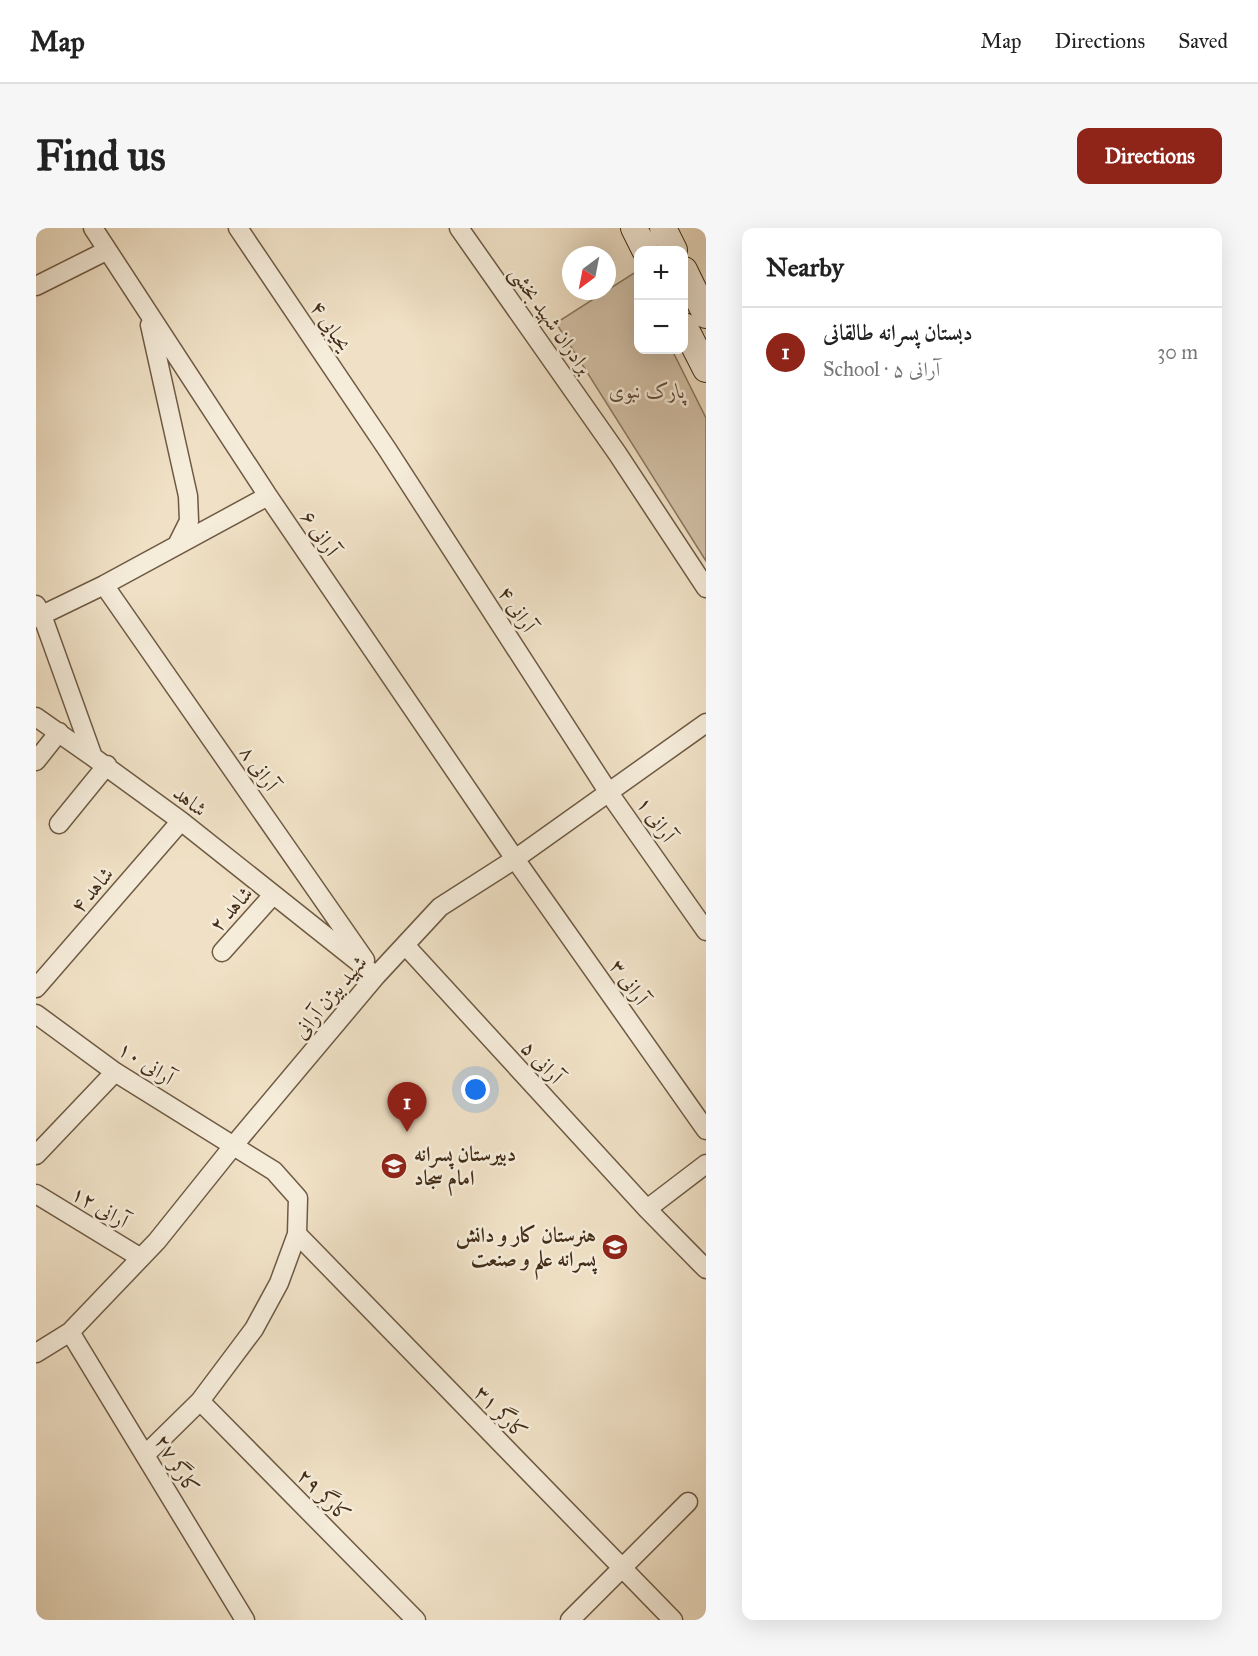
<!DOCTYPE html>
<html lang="en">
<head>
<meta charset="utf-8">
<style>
  body { margin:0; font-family:"IM FELL Great Primer",Amiri,serif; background:#f6f6f6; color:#222 }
  .controls { position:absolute; right:18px; top:18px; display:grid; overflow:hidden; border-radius:12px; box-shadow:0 6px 24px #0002 }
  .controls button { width:54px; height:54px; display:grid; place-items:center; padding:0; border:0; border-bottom:2px solid #e0e0e0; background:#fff; color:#222; font:30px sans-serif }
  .compass { position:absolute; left:526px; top:18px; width:54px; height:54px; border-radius:50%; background:#fff; box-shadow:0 6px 24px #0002; rotate:212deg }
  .you { position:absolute; left:440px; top:862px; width:21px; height:21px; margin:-15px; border:4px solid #fff; border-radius:50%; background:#1a73e8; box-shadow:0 0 0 9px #1a73e833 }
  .badge { display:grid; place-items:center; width:39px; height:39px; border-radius:50%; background:#8f2418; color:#fff; font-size:20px; font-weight:700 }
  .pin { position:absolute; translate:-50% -50px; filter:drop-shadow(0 2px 3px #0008) }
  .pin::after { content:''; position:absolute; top:32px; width:21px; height:18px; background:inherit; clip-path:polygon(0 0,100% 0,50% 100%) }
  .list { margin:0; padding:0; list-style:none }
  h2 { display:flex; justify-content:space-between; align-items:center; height:78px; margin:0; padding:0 24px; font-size:26px }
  h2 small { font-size:20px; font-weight:400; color:#767676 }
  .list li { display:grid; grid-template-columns:39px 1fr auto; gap:18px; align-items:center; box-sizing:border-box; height:90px; padding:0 24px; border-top:2px solid #e0e0e0 }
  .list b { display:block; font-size:22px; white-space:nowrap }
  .list p { margin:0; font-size:20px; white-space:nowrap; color:#767676 }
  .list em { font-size:20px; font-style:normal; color:#767676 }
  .map { position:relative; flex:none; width:670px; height:1392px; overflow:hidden; border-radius:12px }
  header { display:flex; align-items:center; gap:36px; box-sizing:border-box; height:84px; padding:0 30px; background:#fff; border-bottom:2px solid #e0e0e0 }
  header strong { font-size:28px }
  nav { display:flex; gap:33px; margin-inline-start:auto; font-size:21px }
  .intro { display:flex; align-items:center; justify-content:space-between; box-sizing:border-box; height:144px; padding:0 36px }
  h1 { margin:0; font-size:42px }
  .button { padding:15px 27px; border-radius:12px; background:#8f2418; color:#fff; font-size:21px; font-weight:700 }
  main { display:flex; gap:36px; padding:0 36px }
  aside { flex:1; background:#fff; border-radius:12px; box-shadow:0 6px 24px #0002 }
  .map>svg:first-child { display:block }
</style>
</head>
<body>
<header>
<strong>Map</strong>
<nav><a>Map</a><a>Directions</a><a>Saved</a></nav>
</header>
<div class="intro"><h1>Find us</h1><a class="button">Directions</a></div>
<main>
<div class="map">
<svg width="670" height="1392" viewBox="0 0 670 1392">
  <rect width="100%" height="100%" fill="#f0e1c6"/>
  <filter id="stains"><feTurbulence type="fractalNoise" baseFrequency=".00333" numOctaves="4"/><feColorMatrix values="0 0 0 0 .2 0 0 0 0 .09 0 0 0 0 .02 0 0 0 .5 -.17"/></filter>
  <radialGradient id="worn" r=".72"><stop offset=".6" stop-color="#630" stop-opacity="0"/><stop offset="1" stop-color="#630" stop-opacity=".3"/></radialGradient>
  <path fill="#d3c2a8" stroke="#8b7860" stroke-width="1.5" d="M598,45L602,55V122H636L670,190V333L520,95Z"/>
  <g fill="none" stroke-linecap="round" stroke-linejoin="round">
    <defs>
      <path id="street" d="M57,0L232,268L479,631L670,902
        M202,0L351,221L573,565L670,703
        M423,0L581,225L670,360
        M0,58L70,23
        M114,97L152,268L153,293L141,317
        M68,357L329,732
        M0,377L6,387L57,529L145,593L340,748
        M0,390L68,357L232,268
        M0,489L57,529
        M0,533L23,504
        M23,596L71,537
        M369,717L611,981L670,1041
        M186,724L237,667
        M0,760L145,593
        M0,786L79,844L238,943L262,970L261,1006L243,1055L218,1101L164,1173L109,1227
        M0,927L79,844
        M0,966L105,1030
        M611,981L670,936
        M261,1006L637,1392
        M34,1104L209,1392
        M0,1125L34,1104L121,1013L198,917L340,748L404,679L479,631L670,495
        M164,1173L380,1392
        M534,1392L652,1274"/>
      <path id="secondary" d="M598,0L609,22
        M627,0L638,22
        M648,42L670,87
        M648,98L670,141"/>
    </defs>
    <use href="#street" stroke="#6e5a44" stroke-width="21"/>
    <use href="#secondary" stroke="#432d18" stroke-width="28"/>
    <use href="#street" stroke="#f5ecda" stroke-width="18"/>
    <use href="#secondary" stroke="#f5ecda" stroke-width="26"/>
  </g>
  <defs>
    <symbol id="school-disc" viewBox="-11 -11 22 22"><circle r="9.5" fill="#8f2418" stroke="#f5ecda"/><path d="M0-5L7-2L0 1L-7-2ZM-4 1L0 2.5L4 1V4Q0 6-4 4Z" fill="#fff"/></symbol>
  </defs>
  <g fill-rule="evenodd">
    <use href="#school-disc" x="343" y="923" width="30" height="30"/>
    <use href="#school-disc" x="564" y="1004" width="30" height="30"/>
  </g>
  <g text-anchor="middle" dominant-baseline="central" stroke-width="5" stroke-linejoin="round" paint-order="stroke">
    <g font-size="21" fill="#432d18" stroke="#f5ecda">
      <text transform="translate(515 92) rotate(55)">برادران شهید بخشی</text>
      <text transform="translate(295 98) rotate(56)">یحیایی ۴</text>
      <text transform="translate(284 305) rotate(56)">آرانی ۶</text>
      <text transform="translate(481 381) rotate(57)">آرانی ۴</text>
      <text transform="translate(223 540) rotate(55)">آرانی ۸</text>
      <text transform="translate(154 573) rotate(38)">شاهد</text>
      <text transform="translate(620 591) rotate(55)">آرانی ۱</text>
      <text transform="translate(56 662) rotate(-49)">شاهد ۴</text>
      <text transform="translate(195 681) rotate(-48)">شاهد ۲</text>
      <text transform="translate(593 754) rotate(55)">آرانی ۳</text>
      <text transform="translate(294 769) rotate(-50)">شهید بیژن آرانی</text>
      <text transform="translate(506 834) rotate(47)">آرانی ۵</text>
      <text transform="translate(110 835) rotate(33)">آرانی ۱۰</text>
      <text transform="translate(64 979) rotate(31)">آرانی ۱۲</text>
      <text transform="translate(465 1184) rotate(46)">کارگر ۳۱</text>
      <text transform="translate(141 1236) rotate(59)">کارگر ۲۷</text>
      <text transform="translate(288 1267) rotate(45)">کارگر ۲۹</text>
    </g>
    <g font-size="21" font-style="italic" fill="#604b35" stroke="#f5ecda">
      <text x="611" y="163">پارک نبوی</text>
    </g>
    <g font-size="21" font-weight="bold" fill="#432d18" stroke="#f5ecda" text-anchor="start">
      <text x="378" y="926">دبیرستان پسرانه<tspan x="378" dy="24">امام سجاد</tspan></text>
      <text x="560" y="1007" text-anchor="end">هنرستان کار و دانش<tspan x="560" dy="24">پسرانه علم و صنعت</tspan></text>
    </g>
  </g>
  <rect width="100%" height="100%" filter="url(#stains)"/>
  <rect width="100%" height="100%" fill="url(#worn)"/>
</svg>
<div class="controls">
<button>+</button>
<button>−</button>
</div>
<svg class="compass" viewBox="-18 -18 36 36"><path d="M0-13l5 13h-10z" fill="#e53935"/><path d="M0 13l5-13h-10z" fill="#767676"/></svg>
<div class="you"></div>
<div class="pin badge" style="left:371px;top:904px">1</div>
</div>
<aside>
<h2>Nearby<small></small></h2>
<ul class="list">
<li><span class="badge">1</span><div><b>دبستان پسرانه طالقانی</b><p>School · آرانی ۵</p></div><em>30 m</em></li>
</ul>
</aside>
</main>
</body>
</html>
